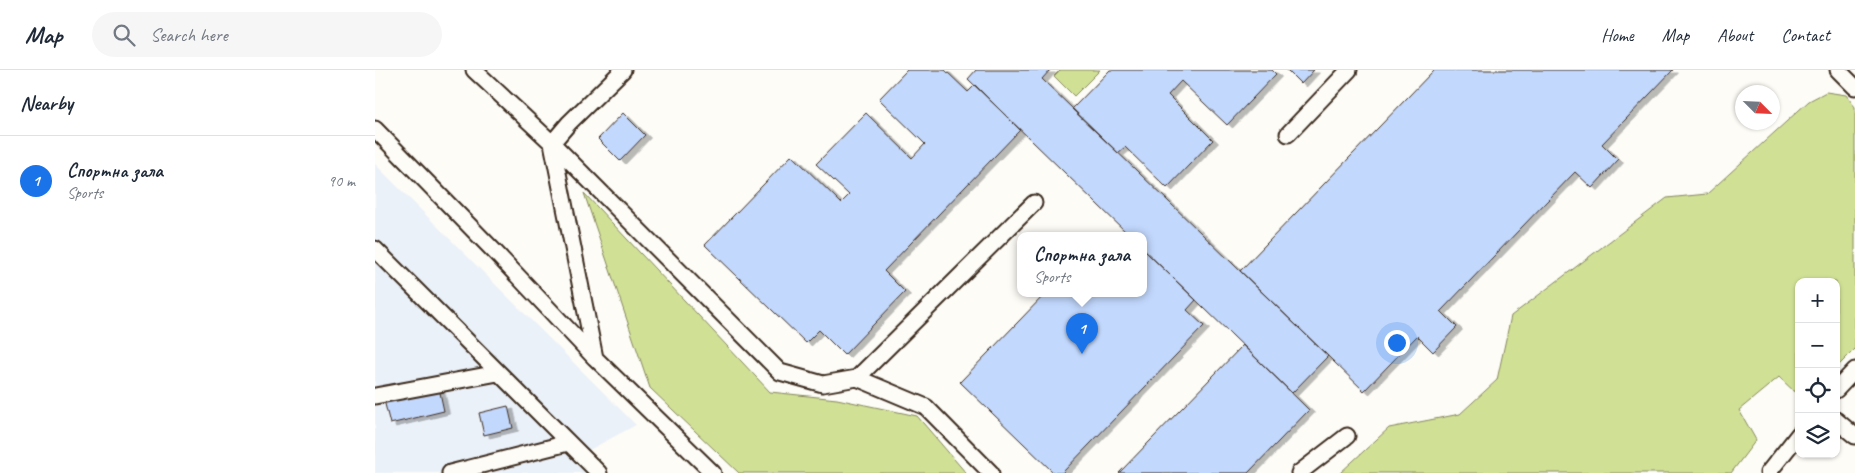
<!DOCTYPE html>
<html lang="en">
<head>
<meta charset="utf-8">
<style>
  body { margin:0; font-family:Caveat,sans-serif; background:#f6f6f7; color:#1f2937 }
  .controls { position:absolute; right:15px; bottom:15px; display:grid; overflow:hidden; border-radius:10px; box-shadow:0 1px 4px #0004 }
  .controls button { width:45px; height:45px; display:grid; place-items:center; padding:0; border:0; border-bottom:1px solid #e0e1e3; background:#fff; color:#1f2937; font:25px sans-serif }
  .compass { position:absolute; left:1360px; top:15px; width:45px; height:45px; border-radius:50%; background:#fff; box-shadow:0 1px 4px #0004; rotate:114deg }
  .you { position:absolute; left:1021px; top:272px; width:18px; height:18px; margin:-12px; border:4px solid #fff; border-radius:50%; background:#1a73e8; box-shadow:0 0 0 8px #1a73e833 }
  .badge { display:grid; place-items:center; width:32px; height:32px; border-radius:50%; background:#1a73e8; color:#fff; font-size:16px; font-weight:700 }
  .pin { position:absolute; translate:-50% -41px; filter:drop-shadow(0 1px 2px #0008) }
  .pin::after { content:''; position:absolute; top:26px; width:18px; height:15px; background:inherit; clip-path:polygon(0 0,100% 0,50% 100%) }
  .popup { position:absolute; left:642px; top:162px; width:130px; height:65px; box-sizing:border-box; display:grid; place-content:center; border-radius:10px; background:#fff; filter:drop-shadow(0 1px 4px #0005); font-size:16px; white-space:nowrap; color:#747a83 }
  .popup b { font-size:19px; color:#1f2937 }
  .popup::after { content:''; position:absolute; left:50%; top:100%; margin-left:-10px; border:10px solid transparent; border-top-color:#fff }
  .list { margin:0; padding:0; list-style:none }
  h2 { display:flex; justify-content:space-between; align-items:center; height:65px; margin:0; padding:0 20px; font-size:21px }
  h2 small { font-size:16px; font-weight:400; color:#747a83 }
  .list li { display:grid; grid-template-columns:32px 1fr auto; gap:15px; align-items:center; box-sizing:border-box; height:90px; padding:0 20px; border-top:1px solid #e0e1e3 }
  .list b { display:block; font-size:19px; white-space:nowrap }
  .list p { margin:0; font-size:16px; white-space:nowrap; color:#747a83 }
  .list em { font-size:16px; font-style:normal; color:#747a83 }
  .icon { flex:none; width:28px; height:28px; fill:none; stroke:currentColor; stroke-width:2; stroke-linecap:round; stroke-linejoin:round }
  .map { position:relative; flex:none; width:1480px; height:403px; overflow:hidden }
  header { display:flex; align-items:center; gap:30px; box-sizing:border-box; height:70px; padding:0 25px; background:#fff; border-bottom:1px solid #e0e1e3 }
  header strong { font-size:24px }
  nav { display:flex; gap:28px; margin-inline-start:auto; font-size:18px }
  .search { width:350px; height:45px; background:#f6f6f7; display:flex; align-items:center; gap:12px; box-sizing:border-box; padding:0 18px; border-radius:28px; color:#747a83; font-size:19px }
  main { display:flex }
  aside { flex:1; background:#fff }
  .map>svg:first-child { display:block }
</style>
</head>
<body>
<header>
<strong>Map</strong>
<div class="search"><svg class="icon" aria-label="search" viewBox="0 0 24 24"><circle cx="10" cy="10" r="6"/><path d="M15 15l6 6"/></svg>Search here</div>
<nav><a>Home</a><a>Map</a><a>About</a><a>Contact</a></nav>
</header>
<main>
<aside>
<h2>Nearby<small></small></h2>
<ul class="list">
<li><span class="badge">1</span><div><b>Спортна зала</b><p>Sports</p></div><em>90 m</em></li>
</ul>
</aside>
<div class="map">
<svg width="1480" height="403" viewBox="0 0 1480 403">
  <defs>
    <filter id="shadow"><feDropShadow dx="5.5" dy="3" stdDeviation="0" flood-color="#0004"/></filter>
  </defs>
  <rect width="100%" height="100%" fill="#fdfcf7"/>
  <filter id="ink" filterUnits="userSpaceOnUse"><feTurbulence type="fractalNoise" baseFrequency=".02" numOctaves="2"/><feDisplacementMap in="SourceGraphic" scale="10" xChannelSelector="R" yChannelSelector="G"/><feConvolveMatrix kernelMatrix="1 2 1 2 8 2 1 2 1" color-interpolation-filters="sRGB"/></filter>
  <g filter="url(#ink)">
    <path fill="#ebf1f9" d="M0,94L261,355L201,387L212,403H0Z"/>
    <path fill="#d0e196" stroke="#86865a" d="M685,0H725L699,26L679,6Z
      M1451,22L1471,25L1480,37V279L1461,298V212H1424V326L1404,307L1364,340L1381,370L1356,403H965L1014,358L1085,344L1122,310L1136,246L1292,128L1332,124L1434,31Z
      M209,123L395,322L462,329L542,346L591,403H364L275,318Z"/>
    <path fill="#c2d8fd" stroke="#3b2a1e" filter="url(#shadow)" d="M532,0H570L593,22L600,15L645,60L509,201L530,222L469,285L444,260L431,273L330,175L417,85L466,133L474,125L441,94L491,43L537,88L550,74L504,29Z
      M601,0H675L667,9L953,286L917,323L768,179V165H754L593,9Z
      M735,0H897L901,4L852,55L806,11L793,25L838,70L792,118L750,77L743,83L697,39Z
      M912,0H939L926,14Z
      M1059,0H1298L1227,74L1243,90L1217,118L1200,102L1066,241L1082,257L1058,282L1042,266L989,321L865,201Z
      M248,43L270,65L245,91L223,69Z
      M768,179L821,230L812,240L829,256L687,403H679L585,312L671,223H768Z
      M868,275L934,340L873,403H744Z
      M64,318L69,341L15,354L9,330Z
      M133,336L138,358L109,365L104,343Z"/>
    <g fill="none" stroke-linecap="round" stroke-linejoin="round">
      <defs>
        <path id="service" d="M99,0L177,73L405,302L448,314L482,308L659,133
          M1463,0L1480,17
          M0,59L119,181L220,288L338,403
          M913,64L974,0
          M0,179L224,403
          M220,288L177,73L194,53L248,0
          M482,308L551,337L616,403
          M1461,320L1480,300
          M0,326L123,303
          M1461,350L1480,366
          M75,403L193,373
          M924,403L972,366
          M1393,403L1424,364"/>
      </defs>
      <use href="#service" stroke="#3b2a1e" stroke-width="19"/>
      <use href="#service" stroke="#fdfcf7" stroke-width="15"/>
    </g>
  </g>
</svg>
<div class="controls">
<button>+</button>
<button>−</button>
<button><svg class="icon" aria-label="locate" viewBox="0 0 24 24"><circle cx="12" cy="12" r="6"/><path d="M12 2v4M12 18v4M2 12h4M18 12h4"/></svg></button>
<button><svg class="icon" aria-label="layers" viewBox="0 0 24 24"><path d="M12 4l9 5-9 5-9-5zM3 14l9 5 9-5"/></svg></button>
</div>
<svg class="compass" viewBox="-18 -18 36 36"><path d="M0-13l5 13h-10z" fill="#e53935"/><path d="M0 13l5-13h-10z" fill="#747a83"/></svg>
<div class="you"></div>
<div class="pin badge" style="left:707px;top:284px">1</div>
<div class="popup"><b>Спортна зала</b>Sports</div>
</div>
</main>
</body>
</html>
